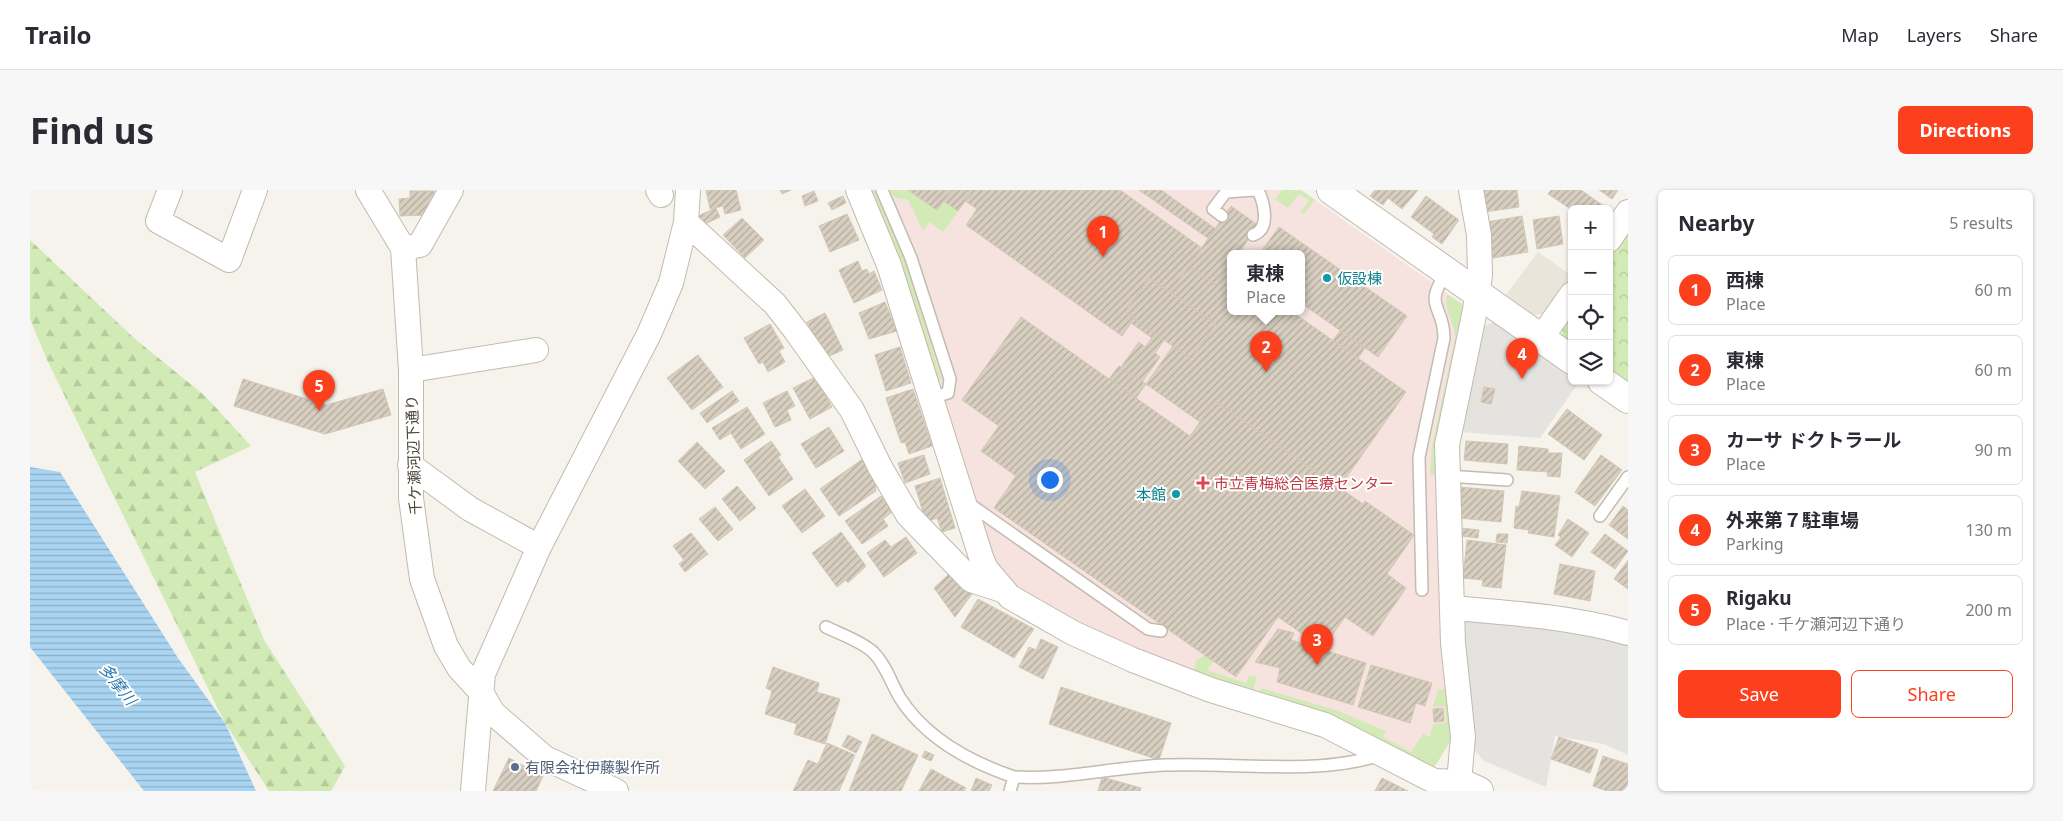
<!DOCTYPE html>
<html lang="en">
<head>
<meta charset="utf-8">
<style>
  body { margin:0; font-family:"Noto Sans","Noto Sans JP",sans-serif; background:#f7f7f7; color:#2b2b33 }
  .controls { position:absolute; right:15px; top:15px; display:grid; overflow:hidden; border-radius:8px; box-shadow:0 1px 4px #0004 }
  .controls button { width:45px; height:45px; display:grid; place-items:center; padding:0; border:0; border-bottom:1px solid #e1e1e2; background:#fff; color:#2b2b33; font:25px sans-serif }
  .you { position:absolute; left:1019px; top:289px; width:18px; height:18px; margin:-12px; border:4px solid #fff; border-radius:50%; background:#1a73e8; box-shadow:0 0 0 8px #1a73e833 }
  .badge { display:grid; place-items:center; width:32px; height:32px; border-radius:50%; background:#fc3f1d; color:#fff; font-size:16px; font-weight:700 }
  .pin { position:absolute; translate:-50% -41px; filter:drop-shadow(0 1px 2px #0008) }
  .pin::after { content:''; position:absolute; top:26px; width:18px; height:15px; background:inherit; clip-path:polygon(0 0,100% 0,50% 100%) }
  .popup { position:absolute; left:1197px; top:60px; width:78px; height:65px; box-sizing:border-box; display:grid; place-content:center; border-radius:8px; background:#fff; filter:drop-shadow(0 1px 4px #0005); font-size:16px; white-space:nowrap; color:#7c7c81 }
  .popup b { font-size:19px; color:#2b2b33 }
  .popup::after { content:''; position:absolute; left:50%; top:100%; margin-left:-10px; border:10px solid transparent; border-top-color:#fff }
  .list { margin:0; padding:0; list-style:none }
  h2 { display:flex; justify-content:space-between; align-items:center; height:65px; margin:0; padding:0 20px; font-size:21px }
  h2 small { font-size:16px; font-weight:400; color:#7c7c81 }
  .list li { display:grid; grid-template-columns:32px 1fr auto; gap:15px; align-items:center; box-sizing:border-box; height:70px; margin:0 10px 10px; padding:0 10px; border:1px solid #e1e1e2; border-radius:8px }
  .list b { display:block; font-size:19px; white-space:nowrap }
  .list p { margin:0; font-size:16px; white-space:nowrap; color:#7c7c81 }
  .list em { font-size:16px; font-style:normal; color:#7c7c81 }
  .actions { display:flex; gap:10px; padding:15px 20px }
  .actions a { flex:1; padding:11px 0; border:1px solid #fc3f1d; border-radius:8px; text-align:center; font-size:18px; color:#fc3f1d }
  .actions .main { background:#fc3f1d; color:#fff }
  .icon { flex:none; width:28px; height:28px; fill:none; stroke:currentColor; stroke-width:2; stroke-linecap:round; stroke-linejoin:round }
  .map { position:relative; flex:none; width:1598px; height:601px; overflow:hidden; border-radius:8px }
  header { display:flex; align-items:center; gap:30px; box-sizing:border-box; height:70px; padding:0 25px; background:#fff; border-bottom:1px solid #e1e1e2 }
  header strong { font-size:24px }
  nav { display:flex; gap:28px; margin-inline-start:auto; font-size:18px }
  .intro { display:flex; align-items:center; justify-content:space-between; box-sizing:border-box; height:120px; padding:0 30px }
  h1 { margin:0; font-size:35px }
  .button { padding:12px 22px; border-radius:8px; background:#fc3f1d; color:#fff; font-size:18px; font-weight:700 }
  main { display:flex; gap:30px; padding:0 30px }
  aside { flex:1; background:#fff; border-radius:8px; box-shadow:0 1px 4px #0004 }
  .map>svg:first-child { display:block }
</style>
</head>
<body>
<header>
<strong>Trailo</strong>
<nav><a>Map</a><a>Layers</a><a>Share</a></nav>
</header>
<div class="intro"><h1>Find us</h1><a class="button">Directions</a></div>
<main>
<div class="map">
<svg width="1598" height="601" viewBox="0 0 1598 601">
  <defs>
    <pattern id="forest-firs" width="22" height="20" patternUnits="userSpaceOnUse" patternTransform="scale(1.25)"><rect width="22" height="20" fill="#d2eab5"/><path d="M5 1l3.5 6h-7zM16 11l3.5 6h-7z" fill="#b6ca9c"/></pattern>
    <pattern id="park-crowns" width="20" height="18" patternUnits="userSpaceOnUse" patternTransform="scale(1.25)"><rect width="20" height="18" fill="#d2eab5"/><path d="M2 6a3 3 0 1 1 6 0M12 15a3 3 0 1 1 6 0" fill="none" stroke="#b6ca9c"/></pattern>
    <pattern id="water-rules" width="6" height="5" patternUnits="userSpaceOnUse" patternTransform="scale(1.25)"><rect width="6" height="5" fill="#a9d4f2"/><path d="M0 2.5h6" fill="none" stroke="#8caec5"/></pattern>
    <pattern id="building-hatch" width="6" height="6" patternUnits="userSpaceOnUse" patternTransform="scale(1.25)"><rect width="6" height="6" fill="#d8cfc1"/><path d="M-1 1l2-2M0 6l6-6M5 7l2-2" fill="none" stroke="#b1aa9e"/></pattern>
  </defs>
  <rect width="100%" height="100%" fill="#f6f3ec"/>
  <path fill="#eae5da" d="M1508,62L1542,86L1516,123L1504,125L1476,105Z"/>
  <path fill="#f6e3e0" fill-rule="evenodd" d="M840,0H1271L1432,114L1412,463L1421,547L1385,570L1103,458L1041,432L984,398L965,375L871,73ZM1201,63H1271V121H1201Z"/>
  <path fill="#d2eab5" d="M840,0H845L875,70L912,191H908L871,73Z
    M859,0H878L907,20L914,11L928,21L913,42L899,32L893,41L878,10L866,8Z
    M1252,0H1271L1285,10L1274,24L1271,22L1279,10L1269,4L1258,18L1245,9Z
    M1417,104L1432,114L1433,118L1407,285H1400L1402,256L1425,148C1425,132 1413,120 1417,104Z
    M1175,465L1183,472L1177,480L1216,493L1219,485L1227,487L1223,500L1164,480L1166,470Z
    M1231,498L1306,520L1356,541L1353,547L1381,562L1393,544L1400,547L1403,534L1416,533L1415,516L1403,517L1408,499L1416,500L1421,550L1404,578L1298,523L1230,502Z"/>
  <path fill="url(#forest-firs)" d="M0,50L104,148L175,206L221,256L165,282L234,450L315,576L301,601H239L195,533L18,172L0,129Z"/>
  <path fill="url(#park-crowns)" d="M1598,41V194L1579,181V68Z
    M1542,121V154L1532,147V136Z"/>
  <path fill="#e5e3e0" d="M1463,132L1542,187V191L1549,192L1510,248L1430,242L1452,137Z
    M1440,427L1598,451V565L1574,554L1525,546L1516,597L1454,571L1444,560L1433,463L1434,434Z"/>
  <path fill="url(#water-rules)" d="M0,277L30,282L148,468L195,533L226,601H114L0,457Z"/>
  <path fill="url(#building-hatch)" stroke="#d3c7b4" d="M676,0H706L711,20L695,24L693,16L680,19Z
    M750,0H761L752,4Z
    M878,0H922L907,20Z
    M922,0H943L928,21L914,11Z
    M943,0H1090L1172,58L1140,102L1119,88L1095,122L1125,143L1122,148L1101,133L1092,146L936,35L947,19L935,11Z
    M1109,0H1131L1186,39L1179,49Z
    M1345,0H1388L1372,19L1358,8L1353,15L1340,6Z
    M1451,0H1487L1489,17L1455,22Z
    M1521,0H1551L1575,17L1573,19L1542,20L1518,4Z
    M1569,0H1588L1582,9Z
    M380,1H404V15H398V25L370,26L369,9L380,8Z
    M784,1L788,11L775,16L772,6Z
    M813,6L816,13L802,20L798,13Z
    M1396,6L1429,30L1412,54L1402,47L1404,44L1381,27Z
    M1201,16L1228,35L1209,63H1201V74L1186,95L1159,76Z
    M686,18L690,27L673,35L668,26Z
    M817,24L829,50L800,62L789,36Z
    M1492,26L1498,62L1463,68L1457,32Z
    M1529,26L1533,54L1507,59L1503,30Z
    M712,28L734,50L715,68L693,45Z
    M1249,37L1377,126L1348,167L1271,113V63H1230Z
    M828,71L832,81L837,79L839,84L844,81L852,100L824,113L809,80Z
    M1159,76L1186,95L1199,77L1201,78V121H1261L1376,202L1309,298L1185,211L1170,232L1116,194L1143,156L1161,169L1186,134L1140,102Z
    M1119,88L1186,134L1161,169L1095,122Z
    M855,112L867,141L839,149L829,123Z
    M795,123L813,160L795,168L777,132Z
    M991,127L1160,246L1185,211L1333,314L1335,311L1384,345L1357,384L1376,398L1343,446L1315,427L1293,458L1248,427L1206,487L964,318L986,286L951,261L969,236L932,210Z
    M740,134L754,158L749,161L755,172L738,182L733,172L729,174L714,148Z
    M1310,141L1335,158L1328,168L1303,150Z
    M1125,143L1134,150L1125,163L1130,167L1112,192L1091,177L1109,152L1115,157Z
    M870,157L881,193L856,201L845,165Z
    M668,165L693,197L662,220L637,188Z
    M1089,176L1116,194L1106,208L1079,189Z
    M785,187L802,217L780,229L763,198Z
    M213,189L296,215L353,199L361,225L295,244L204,216Z
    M1454,197L1465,199L1461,214L1451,212Z
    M883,199L902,256L879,264L875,252L871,253L856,208Z
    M702,201L709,211L677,233L670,223Z
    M757,201L765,216L757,220L761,230L745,237L733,213Z
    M717,217L735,244L711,259L701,243L690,250L682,238Z
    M1537,219L1572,245L1554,270L1518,244Z
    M799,237L814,261L786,278L771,254Z
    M741,251L751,265L748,267L763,289L739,306L714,270Z
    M1436,251L1478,254L1477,274L1434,270Z
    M667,252L695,281L675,299L648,271Z
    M1489,256L1518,259V263H1532L1530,287L1517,286L1518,282L1487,280Z
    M894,265L900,284L875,293L868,273Z
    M1571,265L1592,280L1565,316L1545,302Z
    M837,266L844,276L846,301L809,326L790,299Z
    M910,288L925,338L912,342L907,328L896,332L885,296Z
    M707,296L726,318L710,331L692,309Z
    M1429,297L1474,301L1471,332L1429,328L1431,307H1429Z
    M775,299L795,326L772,343L752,316Z
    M1492,301L1530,306L1524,347L1498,343L1499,340L1484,338L1486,316L1489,317Z
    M851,306L862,322L853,329L858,336L832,354L815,331Z
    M1593,316L1598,320V349L1579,335Z
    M685,317L703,339L688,351L669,329Z
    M1538,329L1559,343L1542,367L1525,355L1531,347L1528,345Z
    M1431,338L1449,340L1448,348L1430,346Z
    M811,342L836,376L818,393L816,390L807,397L782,363Z
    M661,343L678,364L655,382L649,374L654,370L643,356Z
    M1467,344H1478L1477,353L1466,352Z
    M1575,344L1598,361L1585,379L1561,362Z
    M876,347L887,363L854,387L837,363L855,350L861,357Z
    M1437,350L1476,355L1471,398L1452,396L1453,390L1433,388Z
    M1598,370V399L1584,389Z
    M1530,374L1565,381L1560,411L1524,404Z
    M921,382L942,404L925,427L904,398Z
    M948,409L1004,439L984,468L931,437Z
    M1248,439L1264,443L1261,450L1336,473L1323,515L1247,492L1250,478L1225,472Z
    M1011,449L1028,457L1013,489L989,477L999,457L1006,460Z
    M1341,475L1402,493L1395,516L1386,513L1380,533L1328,517Z
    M743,477L789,493L787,502L810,509L795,554L764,544L767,534L735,524L742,501L736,498Z
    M1031,497L1141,533L1129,570L1019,534Z
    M1413,518L1414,531L1404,532L1403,519Z
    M842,544L888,565L871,601H819Z
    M818,545L832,552L826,563L812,556Z
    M1529,547L1568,560L1560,583L1521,569Z
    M797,553L825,565L809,601H763L778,570L788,574Z
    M895,561L904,565L901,571L892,567Z
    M1573,566L1598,574V601H1577L1563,596Z
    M479,568L513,586L506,601H463Z
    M901,579L936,598L934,601H889Z
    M1072,587L1111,598L1110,601H1068Z
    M946,588L962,595L959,601H941Z
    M1352,588L1378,601H1345Z"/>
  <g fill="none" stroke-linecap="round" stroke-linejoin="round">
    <defs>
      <path id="service" d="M852,0L881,68L920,189L918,203L901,208
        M1192,26L1183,19L1196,2L1224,0
        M1223,45C1241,39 1234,13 1228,0
        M1417,286L1477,290
        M938,313L1118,439L1131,441
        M1570,326L1598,287
        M1392,400L1389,267L1414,148C1414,114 1392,118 1417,82
        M796,437C810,444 831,451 843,462C856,475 861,493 870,508C896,549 940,572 984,587L980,601
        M984,587C1035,590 1084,577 1135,575C1201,572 1288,586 1350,565"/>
      <path id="minor" d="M140,0L128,31L199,70L225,0
        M338,0L373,58L381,180V308L392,389L416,456L429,478L451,502L463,523L515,568L586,601
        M628,0L631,5
        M828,0L859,75L951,367L956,379L980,407L1043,443L1103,470L1181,500L1295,535L1404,591L1429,592L1433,547L1423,453L1417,255L1445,120L1450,85L1449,45L1441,0
        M656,32L745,114L766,141L822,220L850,277L878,325L941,390L972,400
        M1579,50L1598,22
        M373,58L390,55L421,0
        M1511,148L1542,104
        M381,180L506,160
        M380,275L440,319L509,357
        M1423,418C1482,423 1541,427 1598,443
        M443,601L453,484L509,357L619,144L641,93L656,32L658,0"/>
      <path id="tertiary" d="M1301,0L1542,170
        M1572,191L1598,209
        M1429,592L1449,601"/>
    </defs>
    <use href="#service" stroke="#c2bbae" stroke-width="14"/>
    <use href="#minor" stroke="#c2bbae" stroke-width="26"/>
    <use href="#tertiary" stroke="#c2bbae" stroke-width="30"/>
    <use href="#service" stroke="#fff" stroke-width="11"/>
    <use href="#minor" stroke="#fff" stroke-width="24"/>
    <use href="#tertiary" stroke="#fff" stroke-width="28"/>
  </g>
  <g fill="#0f9aa8" stroke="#fff" stroke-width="2">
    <circle cx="1297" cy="88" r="5"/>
    <circle cx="1146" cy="304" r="5"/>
  </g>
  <path fill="#e0444e" stroke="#fff" stroke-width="2" d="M1170.5 285.5h5v5h5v5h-5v5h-5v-5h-5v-5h5z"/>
  <circle fill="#5c6f8a" stroke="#fff" stroke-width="2" cx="485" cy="577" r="5"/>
  <g text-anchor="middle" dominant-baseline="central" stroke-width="4" stroke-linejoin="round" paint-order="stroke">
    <g font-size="15" fill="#0d838f" stroke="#fff" text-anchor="start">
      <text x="1307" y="88">仮設棟</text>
      <text x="1136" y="304" text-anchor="end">本館</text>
    </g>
    <g font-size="15" fill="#4b4439" stroke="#fff">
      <text transform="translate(383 265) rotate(-92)">千ケ瀬河辺下通り</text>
    </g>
    <g font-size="15" fill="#be3a42" stroke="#fff" text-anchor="start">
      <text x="1184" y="293">市立青梅総合医療センター</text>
    </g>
    <g font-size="15" fill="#4e5e75" stroke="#fff" text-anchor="start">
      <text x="495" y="577">有限会社伊藤製作所</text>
    </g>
    <g font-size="16" font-style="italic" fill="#2e7ab2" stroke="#fff">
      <text transform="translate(88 494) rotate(51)">多摩川</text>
    </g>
  </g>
</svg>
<div class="controls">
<button>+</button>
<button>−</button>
<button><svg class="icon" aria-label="locate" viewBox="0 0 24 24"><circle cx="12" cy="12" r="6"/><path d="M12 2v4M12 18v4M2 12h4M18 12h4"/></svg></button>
<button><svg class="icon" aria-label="layers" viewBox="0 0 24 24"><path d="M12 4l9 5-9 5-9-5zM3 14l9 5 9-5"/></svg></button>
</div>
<div class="you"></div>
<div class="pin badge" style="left:1073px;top:67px">1</div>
<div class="pin badge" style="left:1236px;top:182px">2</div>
<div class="popup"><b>東棟</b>Place</div>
<div class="pin badge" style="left:1287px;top:475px">3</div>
<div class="pin badge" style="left:1492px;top:189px">4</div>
<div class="pin badge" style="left:289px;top:221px">5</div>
</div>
<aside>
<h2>Nearby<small>5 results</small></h2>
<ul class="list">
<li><span class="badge">1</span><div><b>西棟</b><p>Place</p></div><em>60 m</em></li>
<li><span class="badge">2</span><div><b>東棟</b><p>Place</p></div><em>60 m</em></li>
<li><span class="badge">3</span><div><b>カーサ ドクトラール</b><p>Place</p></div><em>90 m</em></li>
<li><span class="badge">4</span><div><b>外来第７駐車場</b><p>Parking</p></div><em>130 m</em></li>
<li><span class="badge">5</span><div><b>Rigaku</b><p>Place · 千ケ瀬河辺下通り</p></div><em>200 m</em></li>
</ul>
<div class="actions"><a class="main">Save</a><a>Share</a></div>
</aside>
</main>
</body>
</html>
